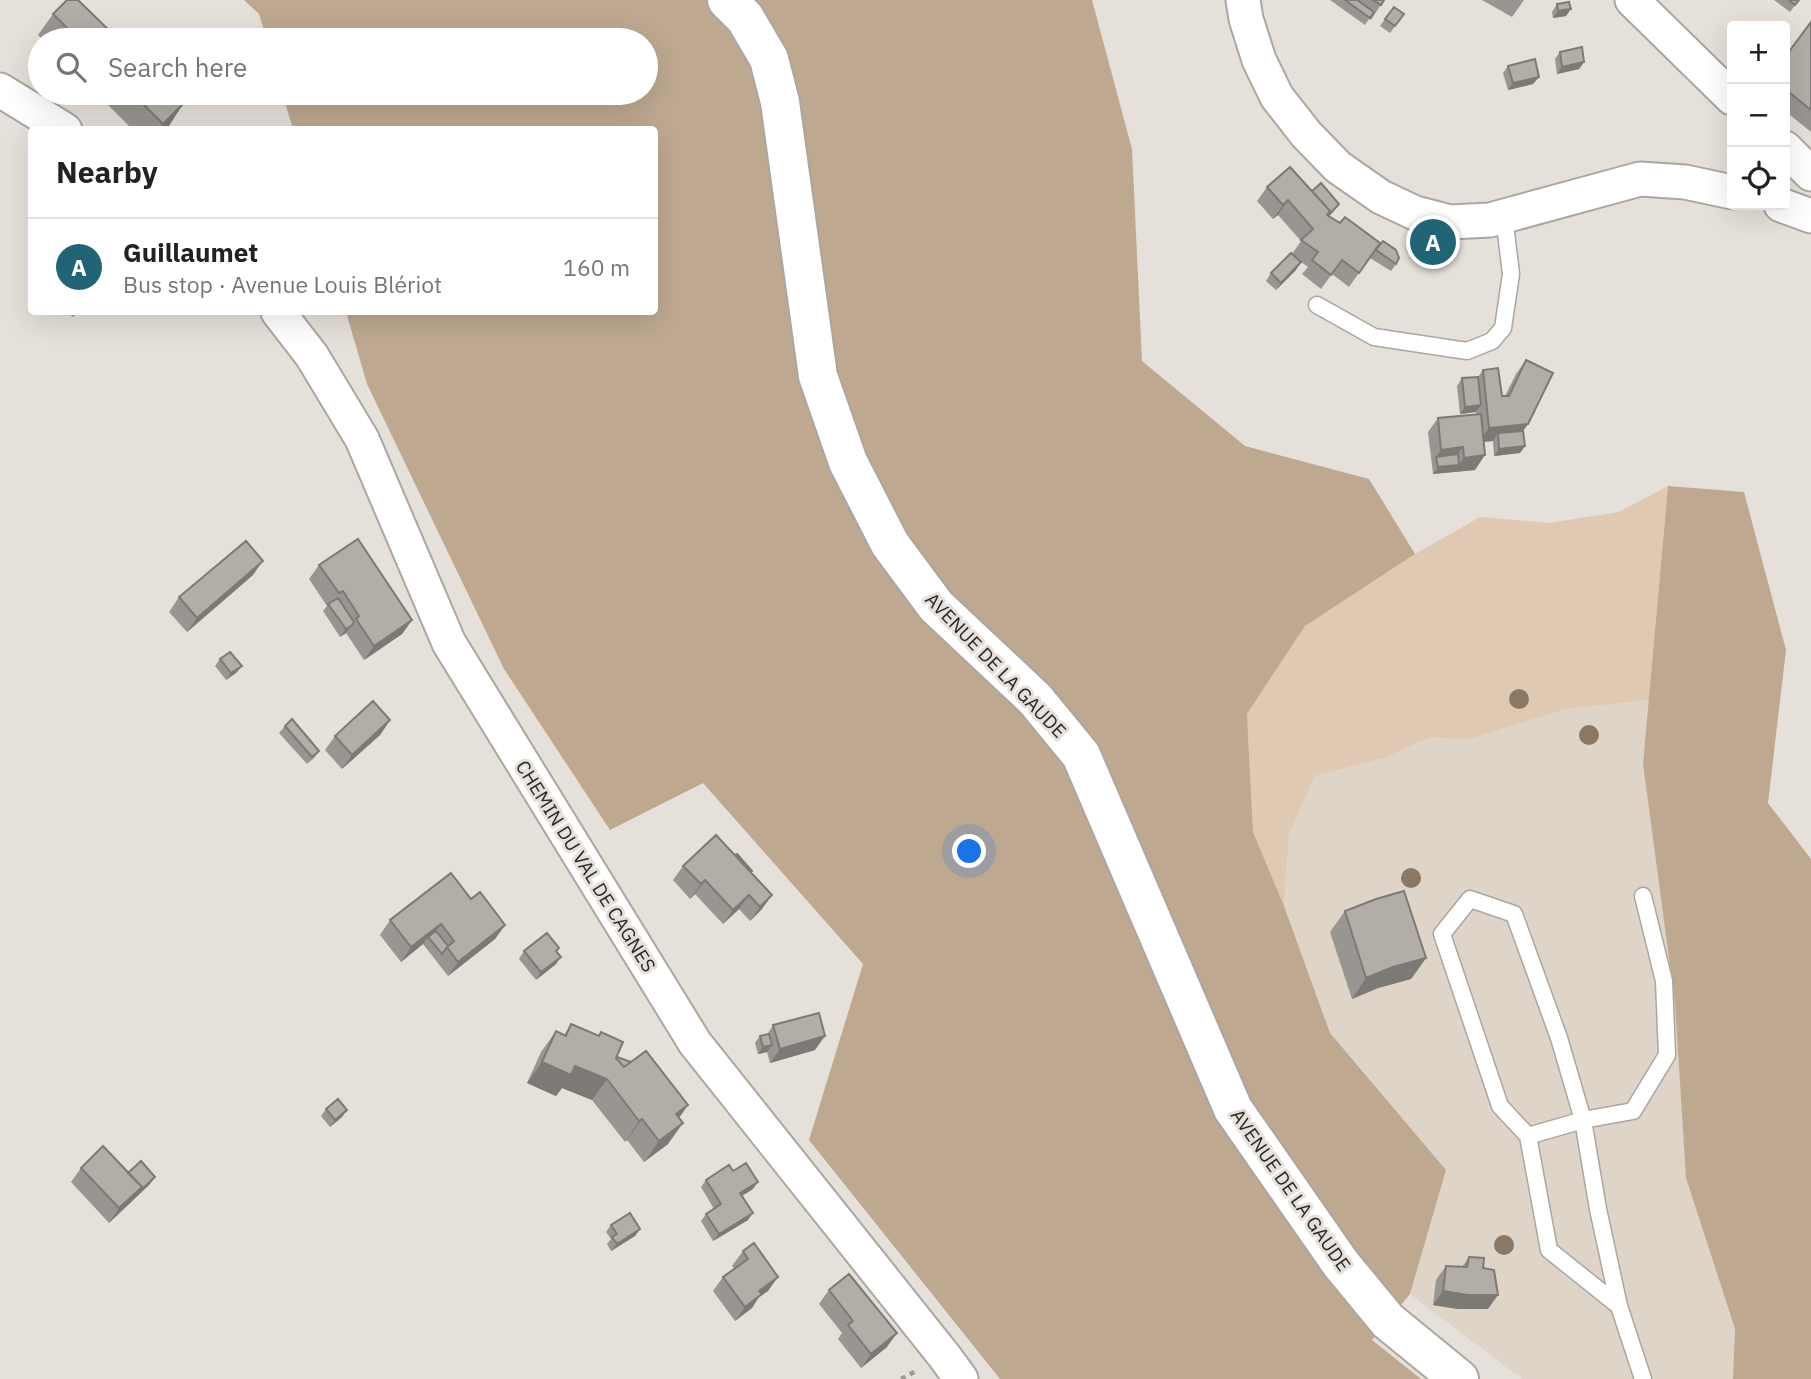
<!DOCTYPE html>
<html lang="en">
<head>
<meta charset="utf-8">
<style>
  body { margin:0; font-family:"IBM Plex Sans",sans-serif; background:#f2f2f2; color:#222 }
  .controls { position:absolute; right:21px; top:21px; display:grid; overflow:hidden; border-radius:7px; box-shadow:0 7px 28px #0002 }
  .controls button { width:63px; height:63px; display:grid; place-items:center; padding:0; border:0; border-bottom:2px solid #e0e0e0; background:#fff; color:#222; font:35px sans-serif }
  .you { position:absolute; left:970px; top:852px; width:24px; height:24px; margin:-18px; border:5px solid #fff; border-radius:50%; background:#1a73e8; box-shadow:0 0 0 10px #1a73e833 }
  .badge { display:grid; place-items:center; width:46px; height:46px; border-radius:50%; background:#206476; color:#fff; font-size:23px; font-weight:700 }
  .pin { position:absolute; translate:-50% -50%; border:4px solid #fff; box-shadow:0 2px 7px #0006 }
  .list { margin:0; padding:0; list-style:none }
  h2 { display:flex; justify-content:space-between; align-items:center; height:91px; margin:0; padding:0 28px; font-size:30px }
  h2 small { font-size:23px; font-weight:400; color:#767676 }
  .list li { display:grid; grid-template-columns:46px 1fr auto; gap:21px; align-items:center; box-sizing:border-box; height:98px; padding:0 28px; border-top:2px solid #e0e0e0 }
  .list b { display:block; font-size:26px; white-space:nowrap }
  .list p { margin:0; font-size:23px; white-space:nowrap; color:#767676 }
  .list em { font-size:23px; font-style:normal; color:#767676 }
  .icon { flex:none; width:38px; height:38px; fill:none; stroke:currentColor; stroke-width:2; stroke-linecap:round; stroke-linejoin:round }
  .map { position:relative; flex:none; width:1811px; height:1379px; overflow:hidden }
  .search { position:absolute; background:#fff; box-shadow:0 7px 28px #0002; left:28px; top:28px; width:630px; height:77px; display:flex; align-items:center; gap:18px; box-sizing:border-box; padding:0 24px; border-radius:38px; color:#767676; font-size:26px }
  .panel { position:absolute; background:#fff; box-shadow:0 7px 28px #0002; left:28px; top:126px; width:630px; height:189px; border-radius:7px }
  .map>svg:first-child { display:block }
</style>
</head>
<body>
<div class="map">
<svg width="1811" height="1379" viewBox="0 0 1811 1379">
  <rect width="100%" height="100%" fill="#e6e0da"/>
  <path fill="#ded4c8" d="M1649,700L1643,764L1675,1003L1686,1178L1735,1329L1733,1379H1522L1410,1294L1446,1170L1330,1033L1284,906L1289,834L1315,776L1384,758L1430,737L1466,740L1566,709Z"/>
  <path fill="#e0c9b2" d="M1668,486L1649,700L1566,709L1466,740L1430,737L1384,758L1315,776L1289,834L1284,906L1253,832L1247,714L1305,626L1415,554L1480,517L1549,523L1619,512Z"/>
  <path fill="#bea890" d="M244,0H1092L1132,149L1142,361L1245,446L1369,479L1415,554L1305,626L1247,714L1253,832L1284,906L1330,1033L1446,1170L1410,1294L1372,1340L1421,1379H1000L809,1140L863,964L703,783L610,830L504,669L367,384L346,312H654V130L293,129L282,93H646V40H267L259,14Z
    M1668,486L1744,492L1786,650L1768,803L1811,859V1379H1733L1735,1329L1686,1178L1675,1003L1643,764Z"/>
  <g fill="none" stroke-linecap="round" stroke-linejoin="round">
    <defs>
      <path id="service" d="M1317,305L1374,337L1467,351L1492,341L1503,328L1511,274L1504,216
        M1528,1136L1583,1120L1633,1111L1667,1055L1664,981L1643,896
        M1619,1306L1549,1250L1528,1136L1500,1106L1442,934L1470,899L1514,914L1559,1038L1583,1120L1598,1209L1619,1306L1643,1379"/>
      <path id="minor" d="M1243,0L1246,19L1259,60L1277,97L1306,134L1338,167L1381,197L1415,213L1450,222L1490,220L1640,179L1685,182L1732,192
        M1632,0L1732,98
        M0,90L65,130
        M1785,148L1811,174
        M1781,205L1811,216
        M278,312L312,356L362,439L449,643L695,1043L945,1357L961,1379"/>
      <path id="tertiary" d="M727,0L745,18L769,59L780,102L818,376L848,462L890,544L936,606L1035,699L1081,755L1233,1109L1341,1264L1388,1321L1459,1379"/>
    </defs>
    <use href="#service" stroke="#aba6a0" stroke-width="19"/>
    <use href="#minor" stroke="#aba6a0" stroke-width="37"/>
    <use href="#tertiary" stroke="#aba6a0" stroke-width="42"/>
    <path stroke="#9e9995" stroke-width="4.5" stroke-dasharray="5 5" stroke-linecap="butt" d="M901,1379L916,1371"/>
    <use href="#service" stroke="#fff" stroke-width="16"/>
    <use href="#minor" stroke="#fff" stroke-width="33"/>
    <use href="#tertiary" stroke="#fff" stroke-width="38"/>
  </g>
  <g fill="#897964">
    <circle cx="1519" cy="699" r="10"/>
    <circle cx="1589" cy="735" r="10"/>
    <circle cx="1411" cy="878" r="10"/>
    <circle cx="1504" cy="1245" r="10"/>
  </g>
  <path fill="#999590" d="M1330,0H1384L1371,20L1369,19L1365,25Z
    M1482,0H1524L1512,17Z
    M1774,0H1799L1790,12Z
    M1557,4L1566,16L1553,18L1552,12Z
    M1394,7L1404,14L1390,33L1380,26Z
    M53,14L119,40H43L38,35Z
    M1811,22V132L1785,111V57Z
    M1560,52L1584,62L1579,69L1557,74L1555,59Z
    M1508,66L1539,77L1533,84L1508,90L1503,73Z
    M96,93H172L169,126L165,130H133Z
    M1267,187L1312,191L1334,211L1329,216L1340,223L1380,243L1349,287L1332,274L1321,289L1302,274L1308,267L1296,258V270L1276,290L1266,281L1271,273L1292,254L1301,241L1278,215L1273,219L1257,201Z
    M1383,241L1396,264L1391,271L1370,258Z
    M67,312H78L73,317Z
    M1526,360L1528,424L1523,431L1525,446L1520,453L1494,456L1493,441L1484,442L1475,470L1433,474L1428,432L1438,418L1476,414V412L1460,414L1457,386L1462,378L1478,377L1483,370L1502,396H1505L1516,374Z
    M319,565L412,620L402,634L364,660L346,633L340,637L323,611L327,606L309,579Z
    M253,575L187,632L169,612L179,597Z
    M220,659L242,666L236,673L226,680L215,666Z
    M390,720L380,735L342,769L325,750L335,736Z
    M285,726L319,751L314,758L307,764L279,733Z
    M683,866L751,872L762,909L750,921L739,909L723,924L695,894L690,899L673,880Z
    M471,899L505,925L495,939L448,976L423,944L401,962L380,935L390,920Z
    M1345,911L1426,958L1411,979L1378,988L1352,999L1330,932Z
    M524,951L557,952L556,964L536,980L519,959Z
    M571,1024L688,1105L679,1118L668,1144L644,1162L627,1140L625,1142L592,1100L562,1088L556,1096L527,1083L541,1052L556,1031L564,1035Z
    M773,1025L815,1050L770,1063L767,1052L758,1054L755,1043L760,1036L767,1035Z
    M326,1109L342,1117L330,1127L321,1116Z
    M81,1168L128,1173L150,1184L109,1223L71,1182Z
    M733,1171L753,1189L742,1196L748,1220L713,1241L701,1221L706,1214L714,1209L701,1187L706,1180Z
    M611,1225L640,1229L635,1236L611,1251L607,1244L611,1239L606,1232Z
    M743,1251L768,1291L759,1297L752,1308L735,1321L713,1291L723,1277L734,1268L732,1266Z
    M1469,1257L1483,1268L1488,1309H1458L1433,1305L1436,1280L1446,1266L1462,1267Z
    M829,1290L887,1347L861,1368L838,1339L842,1333L819,1304Z"/>
  <path fill="#7d7975" d="M1571,9L1566,16L1553,18L1558,11Z
    M1584,62L1579,69L1557,74L1562,67Z
    M1539,77L1533,84L1508,90L1513,83Z
    M183,104L169,126L165,130H160L163,124Z
    M1288,200L1278,215L1273,219L1283,205Z
    M1301,262L1296,270L1276,290L1281,283Z
    M1481,405L1476,412L1460,414L1465,407Z
    M1528,424L1518,438L1498,433L1493,441L1479,442L1489,428Z
    M1525,446L1520,453L1494,456L1499,449Z
    M1463,447L1452,462L1436,457L1441,450Z
    M1485,455L1475,470L1433,474L1438,467L1459,465L1464,458Z
    M263,561L253,575L187,632L197,618Z
    M412,620L402,634L364,660L374,646Z
    M351,626L346,633L340,637L346,629Z
    M242,666L236,673L226,680L231,673Z
    M390,720L380,735L342,769L352,755Z
    M705,880L695,894L690,899L701,884Z
    M749,895L739,909L723,924L733,910Z
    M772,895L762,909L750,921L760,907Z
    M441,924L431,938L428,937L423,944L401,962L411,947Z
    M505,925L495,939L448,976L458,962Z
    M561,957L556,964L536,980L541,972Z
    M1426,958L1411,979L1378,988L1352,999L1366,978L1393,967Z
    M825,1036L815,1050L770,1063L780,1049Z
    M772,1045L767,1052L758,1054L763,1047Z
    M542,1062L575,1066L607,1079L592,1100L562,1088L556,1096L527,1083Z
    M688,1105L673,1126L676,1114Z
    M347,1110L342,1117L330,1127L335,1120Z
    M642,1119L627,1140L625,1142L639,1121Z
    M683,1123L668,1144L644,1162L659,1141Z
    M155,1177L150,1184L109,1223L119,1208L142,1187Z
    M758,1182L753,1189L735,1200L740,1193Z
    M753,1213L748,1220L713,1241L719,1234Z
    M640,1229L635,1236L611,1251L617,1244Z
    M778,1277L768,1291L759,1297L752,1308L735,1321L745,1307L759,1291Z
    M1443,1291L1498,1295L1488,1309H1458L1433,1305Z
    M897,1333L887,1347L861,1368L871,1354Z"/>
  <path fill="#b2ada7" stroke="#7d7975" stroke-width="2" d="M67,0H78L119,40H79L53,14Z
    M1345,0H1357L1374,12L1370,18Z
    M1373,0H1384L1381,5Z
    M1789,0H1799L1795,5Z
    M1569,2L1571,9L1558,11L1557,4Z
    M1394,7L1404,14L1395,26L1385,19Z
    M1811,22V110L1785,89V57Z
    M1582,47L1584,62L1562,67L1560,52Z
    M1535,59L1539,77L1513,83L1508,66Z
    M132,93H172L183,104L163,124Z
    M1290,167L1330,211L1327,215L1340,223L1345,217L1380,243L1359,273L1342,260L1331,275L1312,260L1318,252L1301,240L1313,229L1288,200L1283,205L1267,187Z
    M1321,183L1339,204L1328,216L1330,211L1312,191Z
    M1383,241L1396,250L1399,258L1396,264L1376,250Z
    M1291,253L1301,262L1281,283L1271,273Z
    M1526,360L1553,373L1528,424L1489,428L1483,370L1498,368L1502,396H1509Z
    M1478,377L1481,405L1465,407L1462,378Z
    M1481,414L1485,455L1464,458L1463,447L1441,450L1438,418Z
    M1523,431L1525,446L1499,449L1498,433Z
    M1458,454L1459,465L1438,467L1436,457Z
    M358,539L412,620L374,646L356,619L359,616L343,591L339,593L319,565Z
    M246,541L263,561L197,618L179,597Z
    M338,598L354,622L351,626L346,629L328,604Z
    M230,652L242,666L231,673L220,659Z
    M373,701L390,720L352,755L335,736Z
    M292,719L319,751L312,757L285,726Z
    M716,835L772,895L760,907L749,895L733,910L705,880L701,884L683,866Z
    M737,854L752,871L751,872L735,855Z
    M451,873L471,899L480,892L505,925L458,962L447,947L454,941L441,924L411,947L390,920Z
    M1404,891L1426,958L1393,967L1366,978L1345,911L1376,899Z
    M436,931L448,946L442,954L428,937Z
    M547,933L559,948L556,951L561,957L541,972L524,951Z
    M819,1013L825,1036L780,1049L773,1025Z
    M571,1024L599,1036L601,1032L623,1042L616,1058L624,1067L646,1051L688,1105L676,1114L683,1123L659,1141L642,1119L639,1121L607,1079L575,1066L571,1075L542,1062L556,1031L566,1036Z
    M769,1034L772,1045L763,1047L760,1036Z
    M617,1057L631,1062L624,1067L616,1058Z
    M338,1099L347,1110L335,1120L326,1109Z
    M103,1146L142,1187L119,1208L81,1168Z
    M141,1161L155,1177L137,1194L142,1187L128,1173Z
    M746,1163L758,1182L740,1193L753,1213L719,1234L706,1214L721,1204L706,1180L729,1165L733,1171Z
    M630,1213L640,1229L617,1244L612,1237L617,1234L611,1225Z
    M754,1243L778,1277L759,1291L762,1294L745,1307L723,1277L748,1259L743,1251Z
    M1469,1257L1484,1258L1483,1268L1494,1270L1498,1295H1468L1443,1291L1446,1266L1467,1267Z
    M849,1274L897,1333L871,1354L848,1325L853,1321L829,1290Z"/>
  <g text-anchor="middle" dominant-baseline="central" stroke-width="6" stroke-linejoin="round" paint-order="stroke">
    <g font-size="19" fill="#2a2826" stroke="#e6e0da">
      <text transform="translate(996 665) rotate(46)">AVENUE DE LA GAUDE</text>
      <text transform="translate(586 866) rotate(58)">CHEMIN DU VAL DE CAGNES</text>
      <text transform="translate(1291 1190) rotate(55)">AVENUE DE LA GAUDE</text>
    </g>
  </g>
</svg>
<div class="controls">
<button>+</button>
<button>−</button>
<button><svg class="icon" aria-label="locate" viewBox="0 0 24 24"><circle cx="12" cy="12" r="6"/><path d="M12 2v4M12 18v4M2 12h4M18 12h4"/></svg></button>
</div>
<div class="you"></div>
<div class="pin badge" style="left:1433px;top:242px">A</div>
<div class="search"><svg class="icon" aria-label="search" viewBox="0 0 24 24"><circle cx="10" cy="10" r="6"/><path d="M15 15l6 6"/></svg>Search here</div>
<section class="panel">
<h2>Nearby<small></small></h2>
<ul class="list">
<li><span class="badge">A</span><div><b>Guillaumet</b><p>Bus stop · Avenue Louis Blériot</p></div><em>160 m</em></li>
</ul>
</section>
</div>
</body>
</html>
